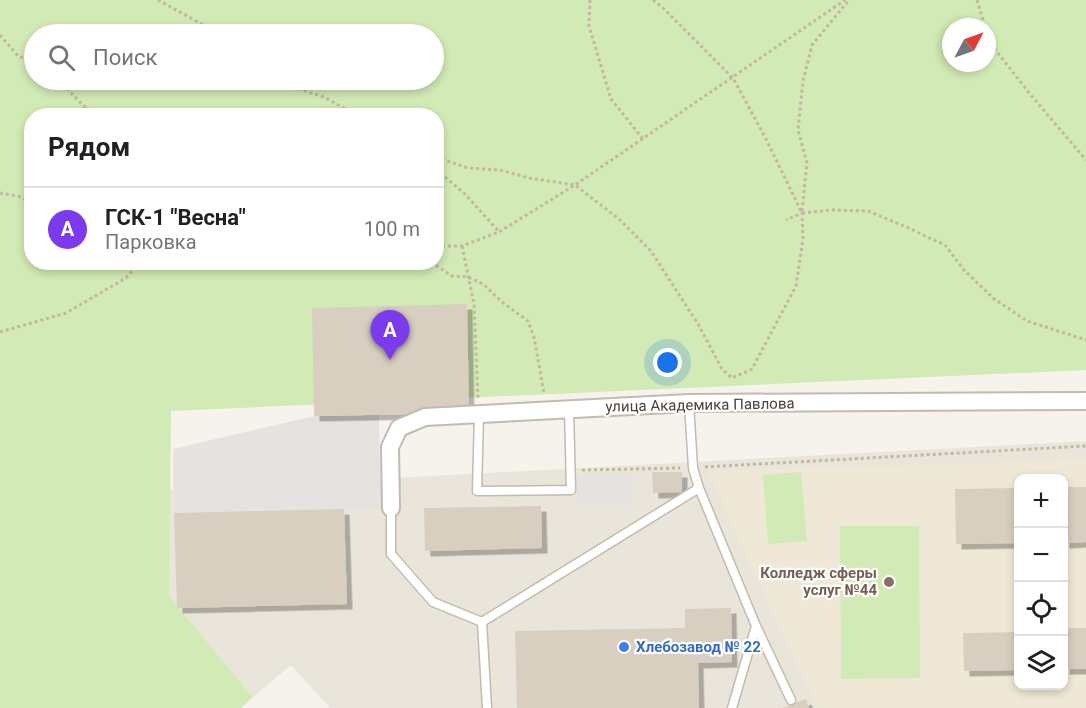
<!DOCTYPE html>
<html lang="ru">
<head>
<meta charset="utf-8">
<style>
  body { margin:0; font-family:Roboto,sans-serif; background:#f6f6f6; color:#202124 }
  .controls { position:absolute; right:18px; bottom:18px; display:grid; overflow:hidden; border-radius:12px; box-shadow:0 3px 9px #0003 }
  .controls button { width:54px; height:54px; display:grid; place-items:center; padding:0; border:0; border-bottom:2px solid #e0e0e0; background:#fff; color:#202124; font:30px sans-serif }
  .compass { position:absolute; left:942px; top:18px; width:54px; height:54px; border-radius:50%; background:#fff; box-shadow:0 3px 9px #0003; rotate:49deg }
  .you { position:absolute; left:668px; top:363px; width:21px; height:21px; margin:-15px; border:4px solid #fff; border-radius:50%; background:#1a73e8; box-shadow:0 0 0 9px #1a73e833 }
  .badge { display:grid; place-items:center; width:39px; height:39px; border-radius:50%; background:#7c3aed; color:#fff; font-size:20px; font-weight:700 }
  .pin { position:absolute; translate:-50% -50px; filter:drop-shadow(0 2px 3px #0008) }
  .pin::after { content:''; position:absolute; top:32px; width:21px; height:18px; background:inherit; clip-path:polygon(0 0,100% 0,50% 100%) }
  .list { margin:0; padding:0; list-style:none }
  h2 { display:flex; justify-content:space-between; align-items:center; height:78px; margin:0; padding:0 24px; font-size:26px }
  h2 small { font-size:20px; font-weight:400; color:#757577 }
  .list li { display:grid; grid-template-columns:39px 1fr auto; gap:18px; align-items:center; box-sizing:border-box; height:84px; padding:0 24px; border-top:2px solid #e0e0e0 }
  .list b { display:block; font-size:22px; white-space:nowrap }
  .list p { margin:0; font-size:20px; white-space:nowrap; color:#757577 }
  .list em { font-size:20px; font-style:normal; color:#757577 }
  .icon { flex:none; width:33px; height:33px; fill:none; stroke:currentColor; stroke-width:2; stroke-linecap:round; stroke-linejoin:round }
  .map { position:relative; flex:none; width:1086px; height:708px; overflow:hidden }
  .search { position:absolute; background:#fff; box-shadow:0 3px 9px #0003; left:24px; top:24px; width:420px; height:66px; display:flex; align-items:center; gap:15px; box-sizing:border-box; padding:0 21px; border-radius:33px; color:#757577; font-size:22px }
  .panel { position:absolute; background:#fff; box-shadow:0 3px 9px #0003; left:24px; top:108px; width:420px; height:162px; border-radius:24px }
  .map>svg:first-child { display:block }
</style>
</head>
<body>
<div class="map">
<svg width="1086" height="708" viewBox="0 0 1086 708">
  <defs>
    <filter id="shadow"><feDropShadow dx="5.5" dy="5.5" stdDeviation="0" flood-color="#0004"/></filter>
  </defs>
  <rect width="100%" height="100%" fill="#f6f3ec"/>
  <path fill="#eae5da" fill-rule="evenodd" d="M1086,441V708H330L291,665L253,697L169,596V490ZM1018,478H1064V686H1018Z"/>
  <path fill="#efe8d6" fill-rule="evenodd" d="M1086,460V708H817L708,471ZM1018,478H1064V686H1018Z"/>
  <path fill="#d2eab5" fill-rule="evenodd" d="M0,0H1086V370L171,411L169,596L253,697L241,708H0ZM951,27H987V63H951ZM34,34H434V80H34ZM32,116H436V262H32Z
    M801,472L807,541L768,544L763,475Z
    M840,526H919L920,678L841,679Z"/>
  <path fill="#e5e3e0" d="M379,415L381,508L174,513L173,449L314,416Z
    M631,473V506H578L577,474Z"/>
  <path fill="#d8cfc1" filter="url(#shadow)" d="M467,304L469,413L314,416L312,308Z
    M652,472H682V492L653,493Z
    M1064,487H1086V542L1064,543Z
    M1018,488V543L956,544L955,489Z
    M541,506L542,548L425,551L424,508Z
    M344,509L347,604L177,608L174,513Z
    M731,608L732,662L698,663L699,708H517L515,631L685,628V609Z
    M1064,628H1086V669H1064Z
    M1018,632V670L964,671L963,633Z
    M806,699L809,708H782Z"/>
  <g fill="none" stroke-linecap="round" stroke-linejoin="round">
    <defs>
      <path id="service" d="M479,414L477,491L571,490L569,408
        M699,488L756,626L791,700
        M391,508V554L433,602L482,622L487,708
        M482,622L699,488L693,468L689,403
        M732,708L756,626"/>
      <path id="minor" d="M391,508L390,447L399,428L425,417L689,403L1086,401"/>
    </defs>
    <use href="#service" stroke="#c2bbae" stroke-width="11"/>
    <use href="#minor" stroke="#c2bbae" stroke-width="20"/>
    <path stroke="#c4b79f" stroke-width="3" stroke-dasharray="3 3" stroke-linecap="butt" d="M158,0L220,34
      M590,0L589,26L611,99L643,139
      M653,0L663,8L733,78L765,137L802,213
      M977,0L985,27
      M987,32L990,43L1030,94L1086,160
      M0,35L18,56L34,62
      M58,80L94,116
      M276,80L280,83L324,97L358,116
      M436,157L468,168L500,170L529,178L575,185L619,219L651,251L698,324L722,369L732,378L752,369L796,286L803,239L802,213L786,220
      M436,169L467,196L499,232
      M0,193L18,196L32,203
      M802,211L807,163L798,130L803,81L812,45L849,0
      M802,213L832,210L868,211L904,226L945,245L964,270L993,298L1027,321L1086,340
      M436,246H462L499,232L575,185L845,0
      M462,246L474,304L478,399
      M166,262L178,266L189,262
      M256,262H261
      M431,262L452,276L468,277L483,284L502,302L528,321L534,337L544,393
      M0,332L66,313L126,278L140,262
      M705,467L1086,446
      M582,470L680,468"/>
    <use href="#service" stroke="#fff" stroke-width="8"/>
    <use href="#minor" stroke="#fff" stroke-width="16"/>
  </g>
  <circle fill="#8d6e63" stroke="#fff" stroke-width="2" cx="889" cy="582" r="6"/>
  <circle fill="#3f7fe0" stroke="#fff" stroke-width="2" cx="624" cy="647" r="6"/>
  <g text-anchor="middle" dominant-baseline="central" stroke-width="4.5" stroke-linejoin="round" paint-order="stroke">
    <g font-size="15" fill="#4b4439" stroke="#fff">
      <text transform="translate(700 405) rotate(-1)">улица Академика Павлова</text>
    </g>
    <g font-size="15" font-weight="bold" fill="#785e54" stroke="#fff" text-anchor="end">
      <text x="877" y="573">Колледж сферы<tspan x="877" dy="17">услуг №44</tspan></text>
    </g>
    <g font-size="15" font-weight="bold" fill="#366cbe" stroke="#fff" text-anchor="start">
      <text x="636" y="647">Хлебозавод № 22</text>
    </g>
  </g>
</svg>
<div class="controls">
<button>+</button>
<button>−</button>
<button><svg class="icon" aria-label="locate" viewBox="0 0 24 24"><circle cx="12" cy="12" r="6"/><path d="M12 2v4M12 18v4M2 12h4M18 12h4"/></svg></button>
<button><svg class="icon" aria-label="layers" viewBox="0 0 24 24"><path d="M12 4l9 5-9 5-9-5zM3 14l9 5 9-5"/></svg></button>
</div>
<svg class="compass" viewBox="-18 -18 36 36"><path d="M0-13l5 13h-10z" fill="#e53935"/><path d="M0 13l5-13h-10z" fill="#757577"/></svg>
<div class="you"></div>
<div class="pin badge" style="left:390px;top:360px">A</div>
<div class="search"><svg class="icon" aria-label="search" viewBox="0 0 24 24"><circle cx="10" cy="10" r="6"/><path d="M15 15l6 6"/></svg>Поиск</div>
<section class="panel">
<h2>Рядом<small></small></h2>
<ul class="list">
<li><span class="badge">A</span><div><b>ГСК-1 &quot;Весна&quot;</b><p>Парковка</p></div><em>100 m</em></li>
</ul>
</section>
</div>
</body>
</html>
